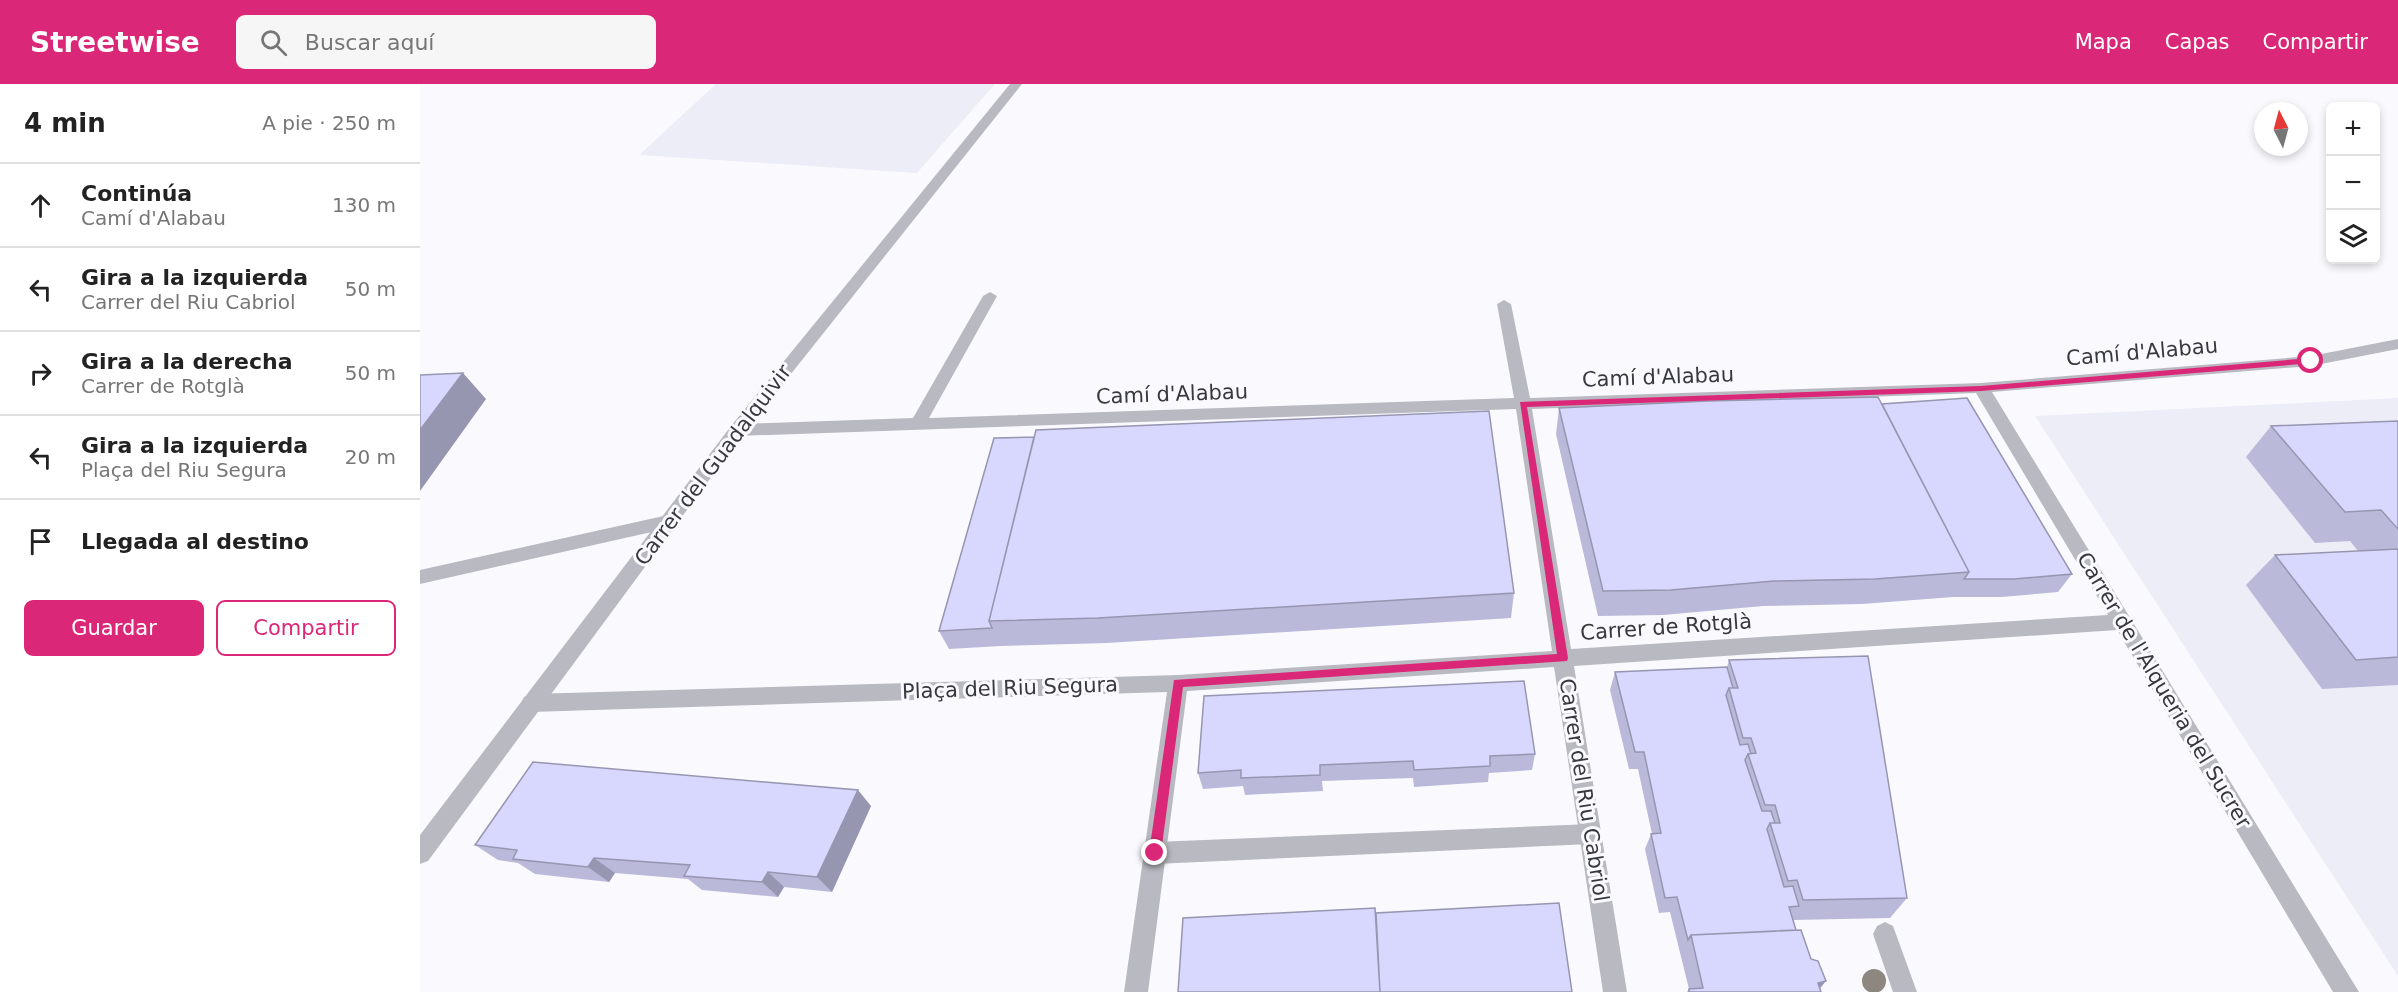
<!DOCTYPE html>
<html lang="es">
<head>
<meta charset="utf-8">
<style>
  body { margin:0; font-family:"DejaVu Sans",sans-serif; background:#f6f6f6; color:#222 }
  .controls { position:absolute; right:18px; top:18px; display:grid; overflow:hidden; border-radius:9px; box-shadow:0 3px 9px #0003 }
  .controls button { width:54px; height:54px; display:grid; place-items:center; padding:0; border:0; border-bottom:2px solid #e0e0e0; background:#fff; color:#222; font:30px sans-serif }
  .compass { position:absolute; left:1834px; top:18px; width:54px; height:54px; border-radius:50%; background:#fff; box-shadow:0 3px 9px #0003; rotate:354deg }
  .stop { position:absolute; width:18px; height:18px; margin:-14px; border:4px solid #db2777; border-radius:50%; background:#fff }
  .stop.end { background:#db2777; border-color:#fff; box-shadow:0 2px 6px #0008 }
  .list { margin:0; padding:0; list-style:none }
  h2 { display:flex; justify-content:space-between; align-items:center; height:78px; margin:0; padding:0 24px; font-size:26px }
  h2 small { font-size:20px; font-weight:400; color:#767676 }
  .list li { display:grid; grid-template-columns:39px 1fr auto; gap:18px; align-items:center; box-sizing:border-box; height:84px; padding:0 24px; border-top:2px solid #e0e0e0 }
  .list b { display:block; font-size:22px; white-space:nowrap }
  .list p { margin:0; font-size:20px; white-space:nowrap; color:#767676 }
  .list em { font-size:20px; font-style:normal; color:#767676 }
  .actions { display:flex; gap:12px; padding:18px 24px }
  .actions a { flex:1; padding:14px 0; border:2px solid #db2777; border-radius:9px; text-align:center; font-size:21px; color:#db2777 }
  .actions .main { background:#db2777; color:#fff }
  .icon { flex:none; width:33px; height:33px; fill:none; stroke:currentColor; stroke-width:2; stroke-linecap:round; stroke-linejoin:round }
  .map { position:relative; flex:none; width:1978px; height:908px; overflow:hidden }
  header { display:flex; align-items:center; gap:36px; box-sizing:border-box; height:84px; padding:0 30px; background:#db2777; color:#fff }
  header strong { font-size:28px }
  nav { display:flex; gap:33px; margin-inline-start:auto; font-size:21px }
  .search { width:420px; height:54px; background:#f6f6f6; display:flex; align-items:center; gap:15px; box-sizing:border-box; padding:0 21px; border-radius:9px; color:#767676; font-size:22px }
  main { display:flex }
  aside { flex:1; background:#fff }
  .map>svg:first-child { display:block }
</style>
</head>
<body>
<header>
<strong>Streetwise</strong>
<div class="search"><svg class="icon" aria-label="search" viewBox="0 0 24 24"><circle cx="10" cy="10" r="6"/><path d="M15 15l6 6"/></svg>Buscar aquí</div>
<nav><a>Mapa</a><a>Capas</a><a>Compartir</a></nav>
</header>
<main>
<aside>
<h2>4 min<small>A pie · 250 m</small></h2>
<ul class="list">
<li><svg class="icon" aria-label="ahead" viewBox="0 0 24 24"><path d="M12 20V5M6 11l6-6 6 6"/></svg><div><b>Continúa</b><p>Camí d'Alabau</p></div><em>130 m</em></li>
<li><svg class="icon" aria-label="left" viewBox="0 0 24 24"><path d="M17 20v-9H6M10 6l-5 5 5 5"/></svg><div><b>Gira a la izquierda</b><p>Carrer del Riu Cabriol</p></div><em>50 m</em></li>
<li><svg class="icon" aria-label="right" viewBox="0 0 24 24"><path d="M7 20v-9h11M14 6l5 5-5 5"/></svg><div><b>Gira a la derecha</b><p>Carrer de Rotglà</p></div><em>50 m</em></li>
<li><svg class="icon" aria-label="left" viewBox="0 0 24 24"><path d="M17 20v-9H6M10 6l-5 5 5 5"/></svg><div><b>Gira a la izquierda</b><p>Plaça del Riu Segura</p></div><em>20 m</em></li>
<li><svg class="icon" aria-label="arrive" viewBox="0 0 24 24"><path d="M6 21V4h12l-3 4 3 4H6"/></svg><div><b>Llegada al destino</b></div></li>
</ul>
<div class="actions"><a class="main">Guardar</a><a>Compartir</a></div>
</aside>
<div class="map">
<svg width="1978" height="908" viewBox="0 0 1978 908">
  <rect width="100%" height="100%" fill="#fafafe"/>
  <path fill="#ededf8" d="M296,0H575L497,89L219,71Z
    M1978,314V892L1615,332Z"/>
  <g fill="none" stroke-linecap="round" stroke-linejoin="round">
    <path fill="#b9b9c2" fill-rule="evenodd" d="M1171,740L1179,743L1182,750L1179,757L1171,760L735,780L727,777L724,769L727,761L735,758Z
      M1465,838L1473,842L1497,908H1473L1453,850L1457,842Z"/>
    <path fill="#b9b9c2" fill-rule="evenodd" d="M570,208L577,212L509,334L1094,314L1077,220L1084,216L1091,220L1110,314L1561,299L1891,272L1978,255V265L1891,282L1572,308L1939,908H1913L1697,546L1154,582L1207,908H1183L1134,583L767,607L728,908H704L747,608L111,628L104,625L101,619L104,613L111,610L758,591L1132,567L1096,325L317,352L311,350L309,346L311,342L317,340L493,334L563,212ZM1556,309L1688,531L1151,565L1112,325Z
      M248,431L254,433L257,438L254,443L0,500V486Z"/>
    <path fill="#b9b9c2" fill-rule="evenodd" d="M590,0H602L323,350L8,777L0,780V751L311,342Z"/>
  </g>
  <circle fill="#8d8780" cx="1454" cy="897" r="12"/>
  <path fill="#bab9da" d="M1462,320L1652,490L1638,508L1582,513H1533L1442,520L1343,522L1243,531L1178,532L1136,350L1139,324Z
    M1978,337V601L1902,605L1826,501L1855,471L1938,467L1930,457L1895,459L1826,373L1851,342Z
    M574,354L1094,509L1091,534L687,559L581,562L529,565L519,547Z
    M1309,576L1487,814L1470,834L1373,836L1376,846L1401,908H1267L1269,905L1250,828L1239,829L1225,765L1231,750H1232L1218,685H1209L1190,606L1195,588L1307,583Z
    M784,612L1115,670L1112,686L1069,689L1068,698L994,703L993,694L902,697L903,707L825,711L823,702L783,705L778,689Z
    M451,722L412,808L364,803L358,813L282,806L268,795L195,789L189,798L115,790L98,779L78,776L55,761Z"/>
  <path fill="#9796b1" d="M43,289L66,315L0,407V346Z
    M438,706L451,722L412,808L397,793Z
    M174,774L195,789L189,798L168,783Z
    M348,788L364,803L358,813L342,798Z
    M1406,897L1397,908L1398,899Z"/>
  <path fill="#d8d7fd" stroke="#9796b1" stroke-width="1.5" d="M43,289L0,346V291Z
    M1458,313L1549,488L1455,495L1354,497L1251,506L1183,507L1139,324L1288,317Z
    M1547,314L1652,490L1594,495H1544L1549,488L1462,320Z
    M1069,327L1094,509L678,534L569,537L616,346Z
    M1978,337V445L1961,426L1925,428L1851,342Z
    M614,353L569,537L572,544L519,547L574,354Z
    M1978,465V573L1936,576L1855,471Z
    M1448,572L1487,814L1383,816L1377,796L1368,797L1350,739H1360L1355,721H1345L1328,670L1336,669L1331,654H1323L1309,604H1318L1309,576Z
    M1307,583L1313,604H1309L1306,611L1320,661L1328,660L1331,670H1328L1325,676L1342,727H1351L1355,739H1350L1347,745L1364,803L1373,802L1379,822L1369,823L1376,846L1271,851L1268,856L1257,813L1245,814L1231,750L1241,749L1224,668H1215L1195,588Z
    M1104,597L1115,670L1070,672V682L994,686L993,677L900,681V691L821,694V686L778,689L784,612Z
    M113,678L438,706L397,793L348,788L342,798L264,792L270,781L174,774L168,783L93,775L97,766L55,761Z
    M1139,819L1152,908H960L956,829Z
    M955,824L960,908H758L763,834Z
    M1381,846L1391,875L1398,877L1406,897L1398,899L1401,908H1269V905L1283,904L1271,851Z"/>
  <path fill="#db2777" d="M1891,274L1895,277L1894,279L1561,307L1107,323L1148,574L1147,577L763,603L741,769L735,775L729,769L754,596L1137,570L1100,318L1561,302Z"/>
  <g text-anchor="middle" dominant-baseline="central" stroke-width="6" stroke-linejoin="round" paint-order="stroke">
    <g font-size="21" fill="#383840" stroke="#fafafe">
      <text transform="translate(1722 268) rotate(-5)">Camí d'Alabau</text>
      <text transform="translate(1238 293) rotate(-2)">Camí d'Alabau</text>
      <text transform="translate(752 310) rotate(-2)">Camí d'Alabau</text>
      <text transform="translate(293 381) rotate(-53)">Carrer del Guadalquivir</text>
      <text transform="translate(1246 543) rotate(-4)">Carrer de Rotglà</text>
      <text transform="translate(590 604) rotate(-2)">Plaça del Riu Segura</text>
      <text transform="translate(1744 606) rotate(59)">Carrer de l'Alqueria del Sucrer</text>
      <text transform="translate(1164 706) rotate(81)">Carrer del Riu Cabriol</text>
    </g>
  </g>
</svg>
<div class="controls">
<button>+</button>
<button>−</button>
<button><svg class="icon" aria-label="layers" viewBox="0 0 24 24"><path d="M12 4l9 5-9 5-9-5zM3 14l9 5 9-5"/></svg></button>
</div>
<svg class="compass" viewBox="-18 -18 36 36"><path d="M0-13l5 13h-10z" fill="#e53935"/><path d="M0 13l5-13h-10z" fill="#767676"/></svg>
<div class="stop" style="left:1891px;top:277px"></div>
<div class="stop end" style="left:735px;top:769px"></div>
</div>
</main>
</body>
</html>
